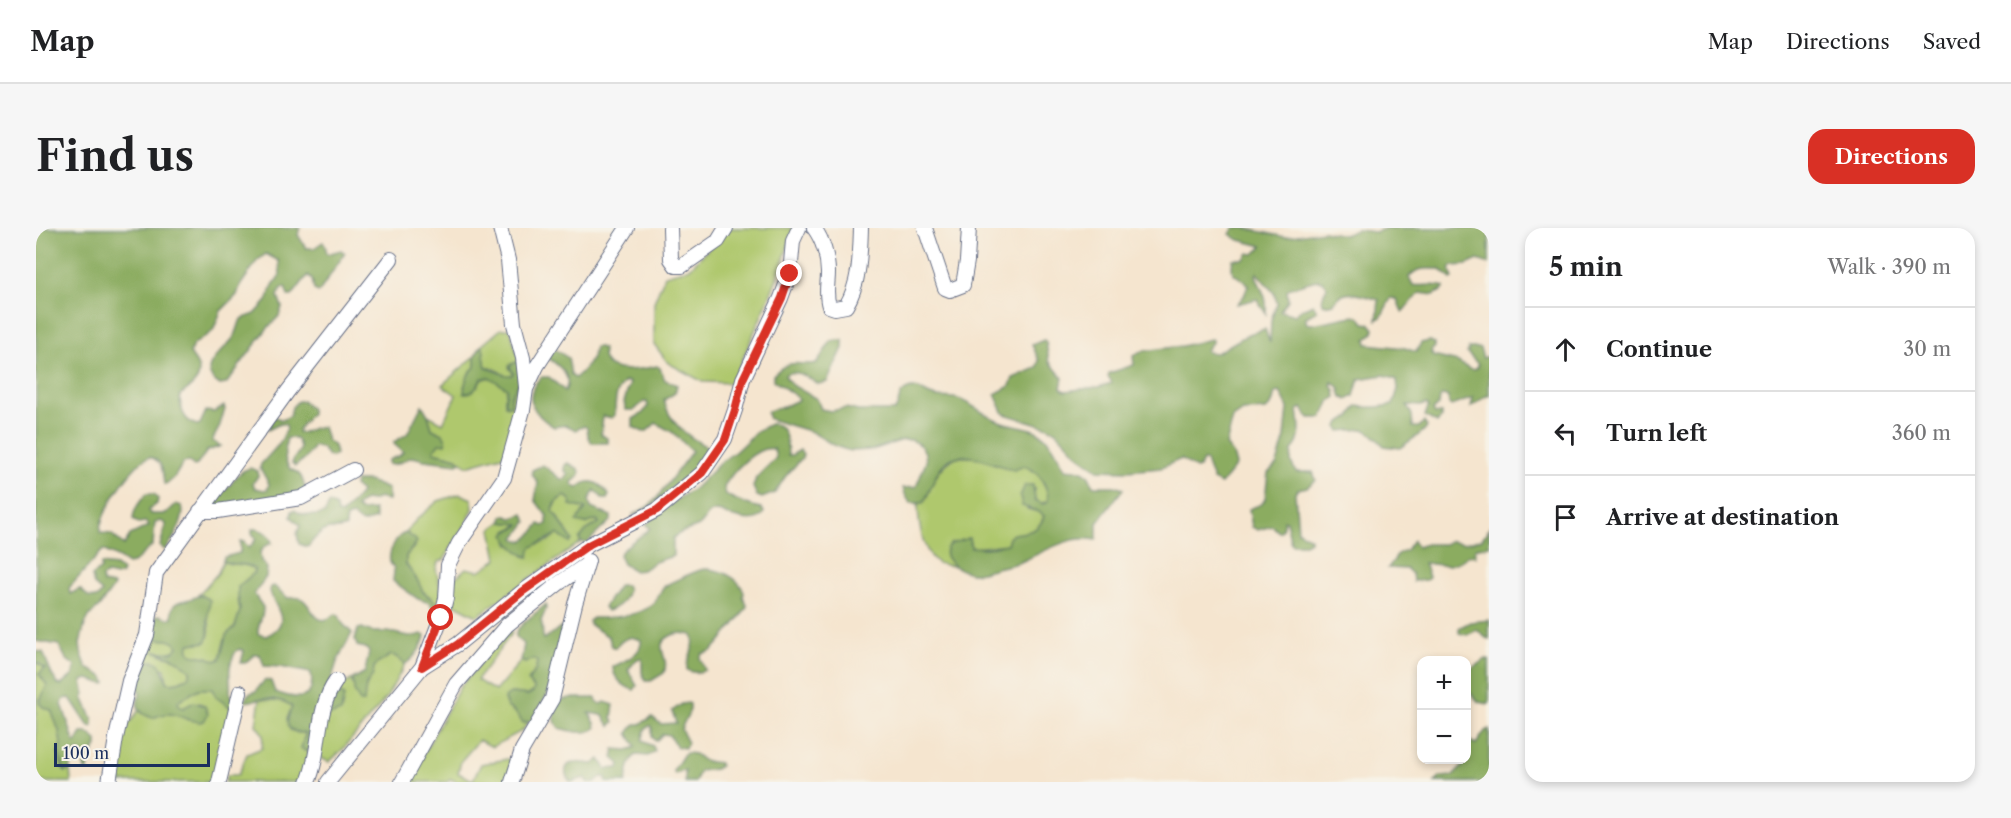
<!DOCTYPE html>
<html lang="en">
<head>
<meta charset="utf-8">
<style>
  body { margin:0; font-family:"Libre Caslon Text",serif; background:#f6f6f6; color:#202124 }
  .controls { position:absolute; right:18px; bottom:18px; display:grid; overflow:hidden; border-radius:12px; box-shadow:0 3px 9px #0003 }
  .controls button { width:54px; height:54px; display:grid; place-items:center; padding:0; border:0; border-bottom:2px solid #e0e0e0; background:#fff; color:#202124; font:30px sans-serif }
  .scale { position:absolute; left:18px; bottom:15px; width:156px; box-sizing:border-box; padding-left:6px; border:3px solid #1b2f5e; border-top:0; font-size:16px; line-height:21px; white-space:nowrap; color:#1b2f5e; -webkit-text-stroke:4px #f7f3e8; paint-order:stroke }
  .stop { position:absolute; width:18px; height:18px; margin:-14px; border:4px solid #d93025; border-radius:50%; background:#fff }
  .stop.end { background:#d93025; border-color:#fff; box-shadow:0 2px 6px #0008 }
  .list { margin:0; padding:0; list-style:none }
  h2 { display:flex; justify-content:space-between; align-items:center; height:78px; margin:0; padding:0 24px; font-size:26px }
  h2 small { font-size:20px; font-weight:400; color:#757577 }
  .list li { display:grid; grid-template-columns:39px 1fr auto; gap:18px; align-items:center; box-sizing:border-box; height:84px; padding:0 24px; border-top:2px solid #e0e0e0 }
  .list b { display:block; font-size:22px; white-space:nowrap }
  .list em { font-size:20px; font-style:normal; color:#757577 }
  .icon { flex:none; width:33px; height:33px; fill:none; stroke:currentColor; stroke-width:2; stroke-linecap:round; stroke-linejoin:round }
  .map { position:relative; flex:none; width:1453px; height:554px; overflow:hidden; border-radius:18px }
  header { display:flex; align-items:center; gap:36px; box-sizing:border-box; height:84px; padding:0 30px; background:#fff; border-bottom:2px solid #e0e0e0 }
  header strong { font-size:28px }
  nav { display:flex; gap:33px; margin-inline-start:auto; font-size:21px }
  .intro { display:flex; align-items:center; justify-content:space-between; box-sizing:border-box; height:144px; padding:0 36px }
  h1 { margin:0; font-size:42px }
  .button { padding:15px 27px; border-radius:18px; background:#d93025; color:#fff; font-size:21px; font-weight:700 }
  main { display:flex; gap:36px; padding:0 36px }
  aside { flex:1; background:#fff; border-radius:18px; box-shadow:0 3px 9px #0003 }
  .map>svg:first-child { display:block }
</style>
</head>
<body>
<header>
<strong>Map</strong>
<nav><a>Map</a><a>Directions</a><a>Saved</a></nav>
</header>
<div class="intro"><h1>Find us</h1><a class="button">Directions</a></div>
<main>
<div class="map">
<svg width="1453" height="554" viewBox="0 0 1453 554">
  <rect width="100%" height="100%" fill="#f7f3e8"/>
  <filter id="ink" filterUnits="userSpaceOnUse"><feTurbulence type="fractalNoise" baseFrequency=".0167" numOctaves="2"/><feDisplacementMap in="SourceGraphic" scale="12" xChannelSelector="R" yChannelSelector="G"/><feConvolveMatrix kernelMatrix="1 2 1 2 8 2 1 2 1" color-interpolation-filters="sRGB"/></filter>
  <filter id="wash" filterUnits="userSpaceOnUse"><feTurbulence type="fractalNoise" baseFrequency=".008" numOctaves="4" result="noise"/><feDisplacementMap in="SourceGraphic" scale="24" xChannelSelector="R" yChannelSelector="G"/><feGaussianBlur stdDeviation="1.35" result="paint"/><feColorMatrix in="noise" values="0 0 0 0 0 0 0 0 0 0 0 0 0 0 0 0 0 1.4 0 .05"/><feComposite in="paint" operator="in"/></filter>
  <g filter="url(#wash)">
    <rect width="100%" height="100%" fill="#f5e5cf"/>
    <path fill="#afc86d" stroke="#657c66" stroke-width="1.5" d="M692,0H757C744,53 717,105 696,155L667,154L632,135L618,116V74L629,47L654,40Z
      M465,101H474L483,133L473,140L477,145L476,147L470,148L458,140H450L447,120L445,118Z
      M439,128V139L433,145L428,159H441L445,151L456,149L471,160L469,172V177L475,178C475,167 476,163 483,155L480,182L470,224L466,228L431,238L421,230L398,224V222L407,206L396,201L392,187L407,195L420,167L406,157Z
      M920,229H941L972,241L989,238L997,241L1002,245L1012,264V273L1003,276L999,272L998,260L991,281L1003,284L1008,288C1004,302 993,305 980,306L971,316L938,320L935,319L931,310L924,314L915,315L910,327L917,338C913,337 905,337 902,335C886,325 882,293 882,276L889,273C897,254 902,239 920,229Z
      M424,266L436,271L437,281L430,296L408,332L402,334L400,341L406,366L404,381L397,371L384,361L382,353L370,336V328L379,318L373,306L370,305L380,292L402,273Z
      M529,268L535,273V277L550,281L542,290L549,296L561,292L563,295L551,302L543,311L545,314L441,388L416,375L417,352L430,340L443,343L461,331L455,301L465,294L485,296L471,303L473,315L488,328L492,329C495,312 500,319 512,313C515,311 518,308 521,306L527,311L534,308L517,283L522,272Z
      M187,333C197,339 209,333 218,341V345L205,356L202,371L204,383L199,399L190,407L184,431L180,433L172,429L156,427L151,420L153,416L170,414C178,402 170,381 167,367H162L182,345Z
      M472,402L476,405L441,452L459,463L485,433L489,435L497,431L501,432L500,441L493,452L498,460L497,465L492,467L475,465L471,479L479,484L487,495H492L486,503L456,519L443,512L425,533L422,545L437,552L445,536L477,530L472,554H421L415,551L411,554H372L424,459Z
      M116,411C125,412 138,410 142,419L140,423L126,427L138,430L154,442V446C149,453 138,456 131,454L129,441L106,435Z
      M355,427L359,428L369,436L351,469L307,521L293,534L279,527L296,474H292L304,458L317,451L316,455L328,465C330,455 337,449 338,439L347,430Z
      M0,434L9,440L3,446L11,457L9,465L3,472L7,479L16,482L23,503L25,514L23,528L27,542L32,543L34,541L35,554H0Z
      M163,461H176L180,469L195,480L180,554H80L87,504L103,482L106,485L121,488L123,486C134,485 143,486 152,492L169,478C160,471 155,477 147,480L143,478L142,473Z
      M224,471C235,472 248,471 256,479L251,491L254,502L262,505H270L267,512L269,523L273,522L272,534L262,554H189L191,547H202L211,526L226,520L227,506L220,497Z"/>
    <path fill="#8bac60" stroke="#536e5f" stroke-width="1.5" d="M0,0H264L262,7L270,20H278L287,14L289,16L291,26L305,22L309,25L283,64L278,62L276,51L272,47L256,68H252L249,59L246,60L242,68L246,79L243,88L230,102L190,156L184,157C157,140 187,125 198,109C202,103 202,97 205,91L219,86L231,73L237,57L244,47L243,33L230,26L221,33L204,58L201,67L185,83L177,103L157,117L154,125C156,130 161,134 162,139C167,152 152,161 144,167C144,180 147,193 161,197L164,196L170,183L178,184L188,178L189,181L183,200L176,213L185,218L171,223L161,237L158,238L153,234L147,235L138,250L131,256H128C126,243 128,234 114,229C99,231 61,289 64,305L75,306L88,317L94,307L113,298L110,294L102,295L97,292C97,281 104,274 110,266H118L122,271L121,276L113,281L112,283L115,286H130L140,276L146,278C150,290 138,310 131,320L129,322L124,318L130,296L125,293L119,294L117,317L97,335L92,336L83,330L67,322L33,360L34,366L44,361L53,369L61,370L66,364L58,357L56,348L65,341V336L80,338L86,343V346L80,348L71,346L66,349L67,355L78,357L77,360L63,379L54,387L49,396L44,415L45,424L51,440L68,449L70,455L68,456L52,451L46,453L49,466L47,469L57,492V498L55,499L52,497L34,470L28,471L26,476L38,513L40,515L46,505H52L61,512V518L53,531L52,542H49L46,526L42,523L39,524L34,541L29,544L22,525L25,517L23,503L15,482L7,479L3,475L11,457L3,446L9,440L0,434V423L7,424L16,447L22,456L25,457L37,447L39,438L30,431L23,417L0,413Z
      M1198,0H1208L1249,9L1287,3L1308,7L1321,2L1339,4L1351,0H1453V36L1442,32L1431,37L1416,38L1414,43L1417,50L1415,51L1404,41C1391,41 1381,39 1373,49L1377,57C1387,59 1399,55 1408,59V61L1398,67L1384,65L1366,84L1361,71L1355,70L1345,89L1341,92L1343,72C1327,68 1307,58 1298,75L1289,77L1287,76L1286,70L1291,58C1288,55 1288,52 1283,52C1278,52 1255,59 1251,62L1252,72L1244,83L1259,87L1266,81L1277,76L1281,83L1270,89V94L1272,96C1291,95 1305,88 1323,88L1328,95L1334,96L1338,101L1336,106L1330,111L1331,116L1369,120L1380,124L1385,115L1394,113L1399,116V119L1395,123L1397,128L1422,134L1433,141L1438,142L1442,139V136L1431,125L1433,120H1444L1447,130L1453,128V168H1450L1435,179L1437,170L1415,178L1413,176L1412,169L1408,167L1404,169L1403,177L1397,182L1399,186L1405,185V190L1401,195L1389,188L1392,179L1391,176L1384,178L1371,177L1376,187L1377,199H1383L1388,193L1391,199C1384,208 1374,212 1364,220L1348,218L1335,205L1328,201L1304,203L1302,199L1304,194L1314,189L1321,178C1332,181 1346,178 1357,177L1362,161L1361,152L1348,147L1323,151L1318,168L1311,172L1306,169L1303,159L1296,154L1295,157L1299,162L1300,169L1293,174L1286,190H1273L1266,180L1262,182C1264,195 1267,212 1256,222L1255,234L1260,244H1277L1280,252L1271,259L1262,261L1259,265L1262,303L1274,310V313L1269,316H1255L1250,293L1248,292L1246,302L1243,304L1236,298L1222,302L1216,299L1213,281L1226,276L1229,271L1232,245L1241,236L1249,209L1252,180L1244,164L1239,165L1236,176L1230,182L1207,183L1197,190L1190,217L1197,226L1200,237L1185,256L1177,252L1170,233H1167L1163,240L1160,241L1145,231L1125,240L1092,243L1062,242L1044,229L1020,203L1012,199L968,186L959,166L974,158L977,150L1001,140L1003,132L996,117L1008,112L1010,114L1013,133L1027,150L1025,160L1029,163L1062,159L1076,155L1072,148L1073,145L1098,137L1097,128L1107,123L1146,118L1175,111L1177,113L1170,122L1171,124L1180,125L1213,106L1229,101L1234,115L1235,92L1241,75L1238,65L1221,45L1220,47C1225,63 1232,67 1230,86L1221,71L1201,76L1208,68L1212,57C1202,44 1193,52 1197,31H1208L1212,25L1218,26L1226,18L1203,12L1194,6Z
      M801,112H807V120L791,154L782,156C773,150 761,141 750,146L749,148L756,157L781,171L785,181L795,183L810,180L822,183H858C865,177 860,165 872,161C882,157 888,166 897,168C906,171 916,168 925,172C939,178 951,189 966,194C977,198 991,198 1002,204C1017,213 1021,227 1029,241C1043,243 1051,239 1056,256L1058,258H1078L1087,261L1061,295V310L1059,312C1036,306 1009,323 989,332C979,337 967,338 957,341C950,342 942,346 935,345C924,343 902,330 912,318C914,315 930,311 933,310L935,319L951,320L971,316L973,310L977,306C992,304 1003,304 1008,288L1003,284L986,278L984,268L989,257H997L999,272L1007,276L1012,273C1012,257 1003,243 988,238L978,242C956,237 922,214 904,241C897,251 894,265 887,275H875L870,269L867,260L880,259L890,234L889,225L886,219L876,212H867L836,222L814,223L799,218L776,204L733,191L731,186L732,183L747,179L762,172L761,169L737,152V147C756,128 761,139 781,135L795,113Z
      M445,118L447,119L450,140C461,141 465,149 476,147L477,145L473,137L483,133V155L475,167V178L470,177L469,172L471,160L453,149L445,151C441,159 438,166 428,165C428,155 432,145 439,139V128Z
      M559,119H563L567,121C563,149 603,142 621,138L624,140L629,152L641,157L639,165L628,172C633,195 651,208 671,219C670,224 670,228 667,233C660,242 650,248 642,255C627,267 616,284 596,287L611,279L621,270L656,223L636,204L620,195L611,203L607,204L597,199V191L607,185L612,178L611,174H608L598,182H590L588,174L594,155L590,153C579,162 579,173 579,187L576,190L567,188L565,206L572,211V215H556L552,208L551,200L548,198L540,202L530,197L518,199C498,187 485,169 505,149H513L529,163C537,147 523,138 512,130L517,120L532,130L535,147L539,150C544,146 554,136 556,129C557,126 558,122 559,119Z
      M262,173H267L275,181V186L263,200L262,204L266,205L278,200L287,199L291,212L298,218L300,226L296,229L292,228L286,220L278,218L270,230L259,238L256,235C261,222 269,225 260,210H251C248,223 247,230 254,241C265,245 266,249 269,260L267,264L179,278L177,274C180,269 184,267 188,263C198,255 200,244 214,240L222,243V248L217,255L219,260L228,262L232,261L233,256L224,240L225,236L244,215L251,200L249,196H244L232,202L237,188L246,192L254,188L256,179Z
      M386,177L392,187L396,201L407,206L410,211L409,216L403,215L398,222V224L421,230L425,234L422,236L388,232L377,229C368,231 361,239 352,236V232L363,228L367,224L358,216V214L371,206Z
      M734,196C751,195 751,214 752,227H756L764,222L767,226L766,230L749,249L739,265L726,270L721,268L717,259L720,250L740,230L738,221C721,216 695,245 688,259L690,267C702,273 713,278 725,280L728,284C724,296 704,291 694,288C689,286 686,283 680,283C670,284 670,293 663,298C654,302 644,303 637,310V328L619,334L607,342L599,343L587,336L583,327C591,314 604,311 614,300L610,297L613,293L638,273L658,261L685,234L700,223L721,203Z
      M532,235L543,241C546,249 541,250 536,254L538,258L542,260C554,248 564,255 573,267L571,271H567L559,262L553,272L555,280L575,288V292L551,315L545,314L543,311L551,302L563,295L561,292L549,296L540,294L550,281L534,277L535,272L529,268C522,270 518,276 517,283L534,308L536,312L534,315L521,306C516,310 496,318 495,320C493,323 494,326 493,329C483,326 473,316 469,307C473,300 481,301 484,296L465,294L468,287L476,290L488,286L491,294L479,310C490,319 496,303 504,296L507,298L511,296V288L499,272L502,255L496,246V242L507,237L525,251H529L532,247L528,241L529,237Z
      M319,253H333L352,261V272L344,270L335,273L329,272L320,279L324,283L338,282L340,291L326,295L316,288L310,290V299C304,302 301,301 295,301C286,301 277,312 272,319L263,316L261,306L264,297L255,289L256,283L258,282C268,288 278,289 289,285L293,275L300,279L301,285L306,286L324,266L325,264L318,258Z
      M1453,300V318L1439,320V328L1433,327C1417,340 1408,338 1388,335L1393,349L1391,352L1377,353L1376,346L1371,341L1352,340L1363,325L1370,322L1377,312L1381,319L1390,316H1408L1415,313L1428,315L1446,311Z
      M216,301C225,300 234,306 236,315L229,318L224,324L225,333L231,340L230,349L218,366L227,379C228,389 221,396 222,406L230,408C258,395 239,380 233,363L234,359L238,358L252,370C257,370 262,368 266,371C274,375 279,396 291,391C294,390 297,387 300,386L303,388L307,396L316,405L301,434L295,453L296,474L305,465L308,469L305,484L293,488L278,497L273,522L269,523L265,520L270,505C249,504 248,496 256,479C249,471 233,470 223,471C217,472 214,475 208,473L212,466L220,463C225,458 226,450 235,453L239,464C259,471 280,476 275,445L244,439L228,438L225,429L222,426L218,427L209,435H205L208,423L204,421L200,423C189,444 196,447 194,467L200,474L196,480L180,469L176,461H163L142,473L143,478L147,480L158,474L169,478L172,486L168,493L164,494C143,492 139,480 117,490C105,487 97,478 104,467L102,459L106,435C125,427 126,441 131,454C138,456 149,453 154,447V442L138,430L118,423C127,424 136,427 142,419C138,410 125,412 116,411L120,388L124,387L132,391L136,389C135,377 139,374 150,372C161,370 163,364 174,372C174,378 172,382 172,388C171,398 175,405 170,414L153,416C150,429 161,427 170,429C174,430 177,432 180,433L184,431L190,407L199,399L204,383L202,367V359L218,345V341C209,333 197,339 187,333L188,329L204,325V313L208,314L213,320L220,311L216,305Z
      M370,305L379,311L381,314L370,328V336L382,353L387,364L403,377L402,384L398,383L394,375L382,371L357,353C357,350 358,346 358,343C358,336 356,340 354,334C352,324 360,307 370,305Z
      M668,341C683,341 703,348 708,365L707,369L711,377L710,381C706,387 679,421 675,423C674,424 667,425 666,426L664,430L669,442C663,446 657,445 651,442C649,430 662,420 656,407C649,405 643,404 636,407C614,418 635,426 628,445L615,453H610L606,445V431H601L592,442L601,458L598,462C588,459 577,450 577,439C588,433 607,426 605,412L595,409L586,413L579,420L575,418L573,409L554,397L553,393L557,390C575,390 601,389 616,377C622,373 623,363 629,358C633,355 662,342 668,341Z
      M583,357H590L592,362C588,374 584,379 571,383L568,379Z
      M510,376V381L505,393C508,399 505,405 508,411L524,400L531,401L517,457L496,493L487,495L479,484L471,479L468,471L475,465L492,467L497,464L498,460L492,453L500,441L501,433L497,431L489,435L485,433L488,416L480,409V404C488,392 500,386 510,376Z
      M1453,392V411L1450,410L1441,402L1431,407L1423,405V400L1434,394Z
      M326,400C335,405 340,404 351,404C364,405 373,411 386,406L389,408C387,418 378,431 369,436L359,428L355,427L341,436L338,439L337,447L330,457L328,474H324L318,463L317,451L329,444L333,424L330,420L321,418L319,411L322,401Z
      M1450,431L1453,432V476L1443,474L1431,462V443Z
      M534,470H560L561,474L565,476L569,474L578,477L576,490L578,494L574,498L566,487L553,485L559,495L560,500C549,508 535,503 523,500C515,490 518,482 525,472Z
      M652,475L654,476V482L645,501L652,515L649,520L641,519L633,507L627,506L621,512H618L616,509V498H613L609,502L606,513L617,518L619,523L612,528L600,527C592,533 592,544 590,554H570V549H565L559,554H551L549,550L535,554C528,548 527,538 537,534L557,536L564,531L570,541L583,540L584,536L577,530L578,521L592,522L600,519L592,505L599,496H604L616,489L625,496L640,495L636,483L646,476Z
      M1453,501V554H1399L1405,549L1417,548L1432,533L1430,532L1431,512L1440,516L1449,503Z
      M651,525L659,526L668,533L684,535V538L679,541L664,543L659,554H649V542L639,546L637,543L648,526Z"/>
  </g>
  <g filter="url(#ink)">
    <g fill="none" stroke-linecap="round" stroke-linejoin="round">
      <defs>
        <path id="minor" d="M464,0L472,32L478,96L487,130L490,159
          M634,0L635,31L640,38H646L682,13L690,0
          M778,0C787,12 792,30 792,45C792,56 789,66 793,78L799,80L810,78C824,55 824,27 825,0
          M889,0L909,60L914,62L927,57L931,33L933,0
          M164,283H182L265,270L317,242
          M386,439L405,390L410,370L412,337L423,315L468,250L487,182L490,161L501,138L591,0
          M73,554L80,510L93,453L111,407L120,345L252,163L355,31
          M183,554L204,464
          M272,554C286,522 279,482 300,453
          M292,554L386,439L422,416L486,364L554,316L621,282L666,245L689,211L699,182L707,151L745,70L754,46L757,13L763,0
          M366,554L420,456L471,397L522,356L551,336
          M476,554L486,522L516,471L539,376L552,333"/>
      </defs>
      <use href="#minor" stroke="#676f86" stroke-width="16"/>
      <use href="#minor" stroke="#fff" stroke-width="14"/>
    </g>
  </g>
  <g fill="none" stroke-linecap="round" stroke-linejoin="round" filter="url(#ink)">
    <path stroke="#d93025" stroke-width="8" d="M405,390L386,439L422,416L486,364L554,316L621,282L666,245L689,212L699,182L707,151L746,70L754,46"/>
  </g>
</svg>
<div class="controls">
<button>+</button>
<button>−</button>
</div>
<div class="scale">100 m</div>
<div class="stop" style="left:405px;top:390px"></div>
<div class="stop end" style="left:754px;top:46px"></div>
</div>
<aside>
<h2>5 min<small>Walk · 390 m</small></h2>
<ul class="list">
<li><svg class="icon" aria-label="ahead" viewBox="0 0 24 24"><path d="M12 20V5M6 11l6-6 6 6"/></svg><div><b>Continue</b></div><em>30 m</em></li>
<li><svg class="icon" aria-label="left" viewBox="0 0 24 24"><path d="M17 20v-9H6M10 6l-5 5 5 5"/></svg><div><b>Turn left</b></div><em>360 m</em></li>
<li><svg class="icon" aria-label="arrive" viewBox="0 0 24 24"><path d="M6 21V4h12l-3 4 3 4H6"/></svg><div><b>Arrive at destination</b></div></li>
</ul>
</aside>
</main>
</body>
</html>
